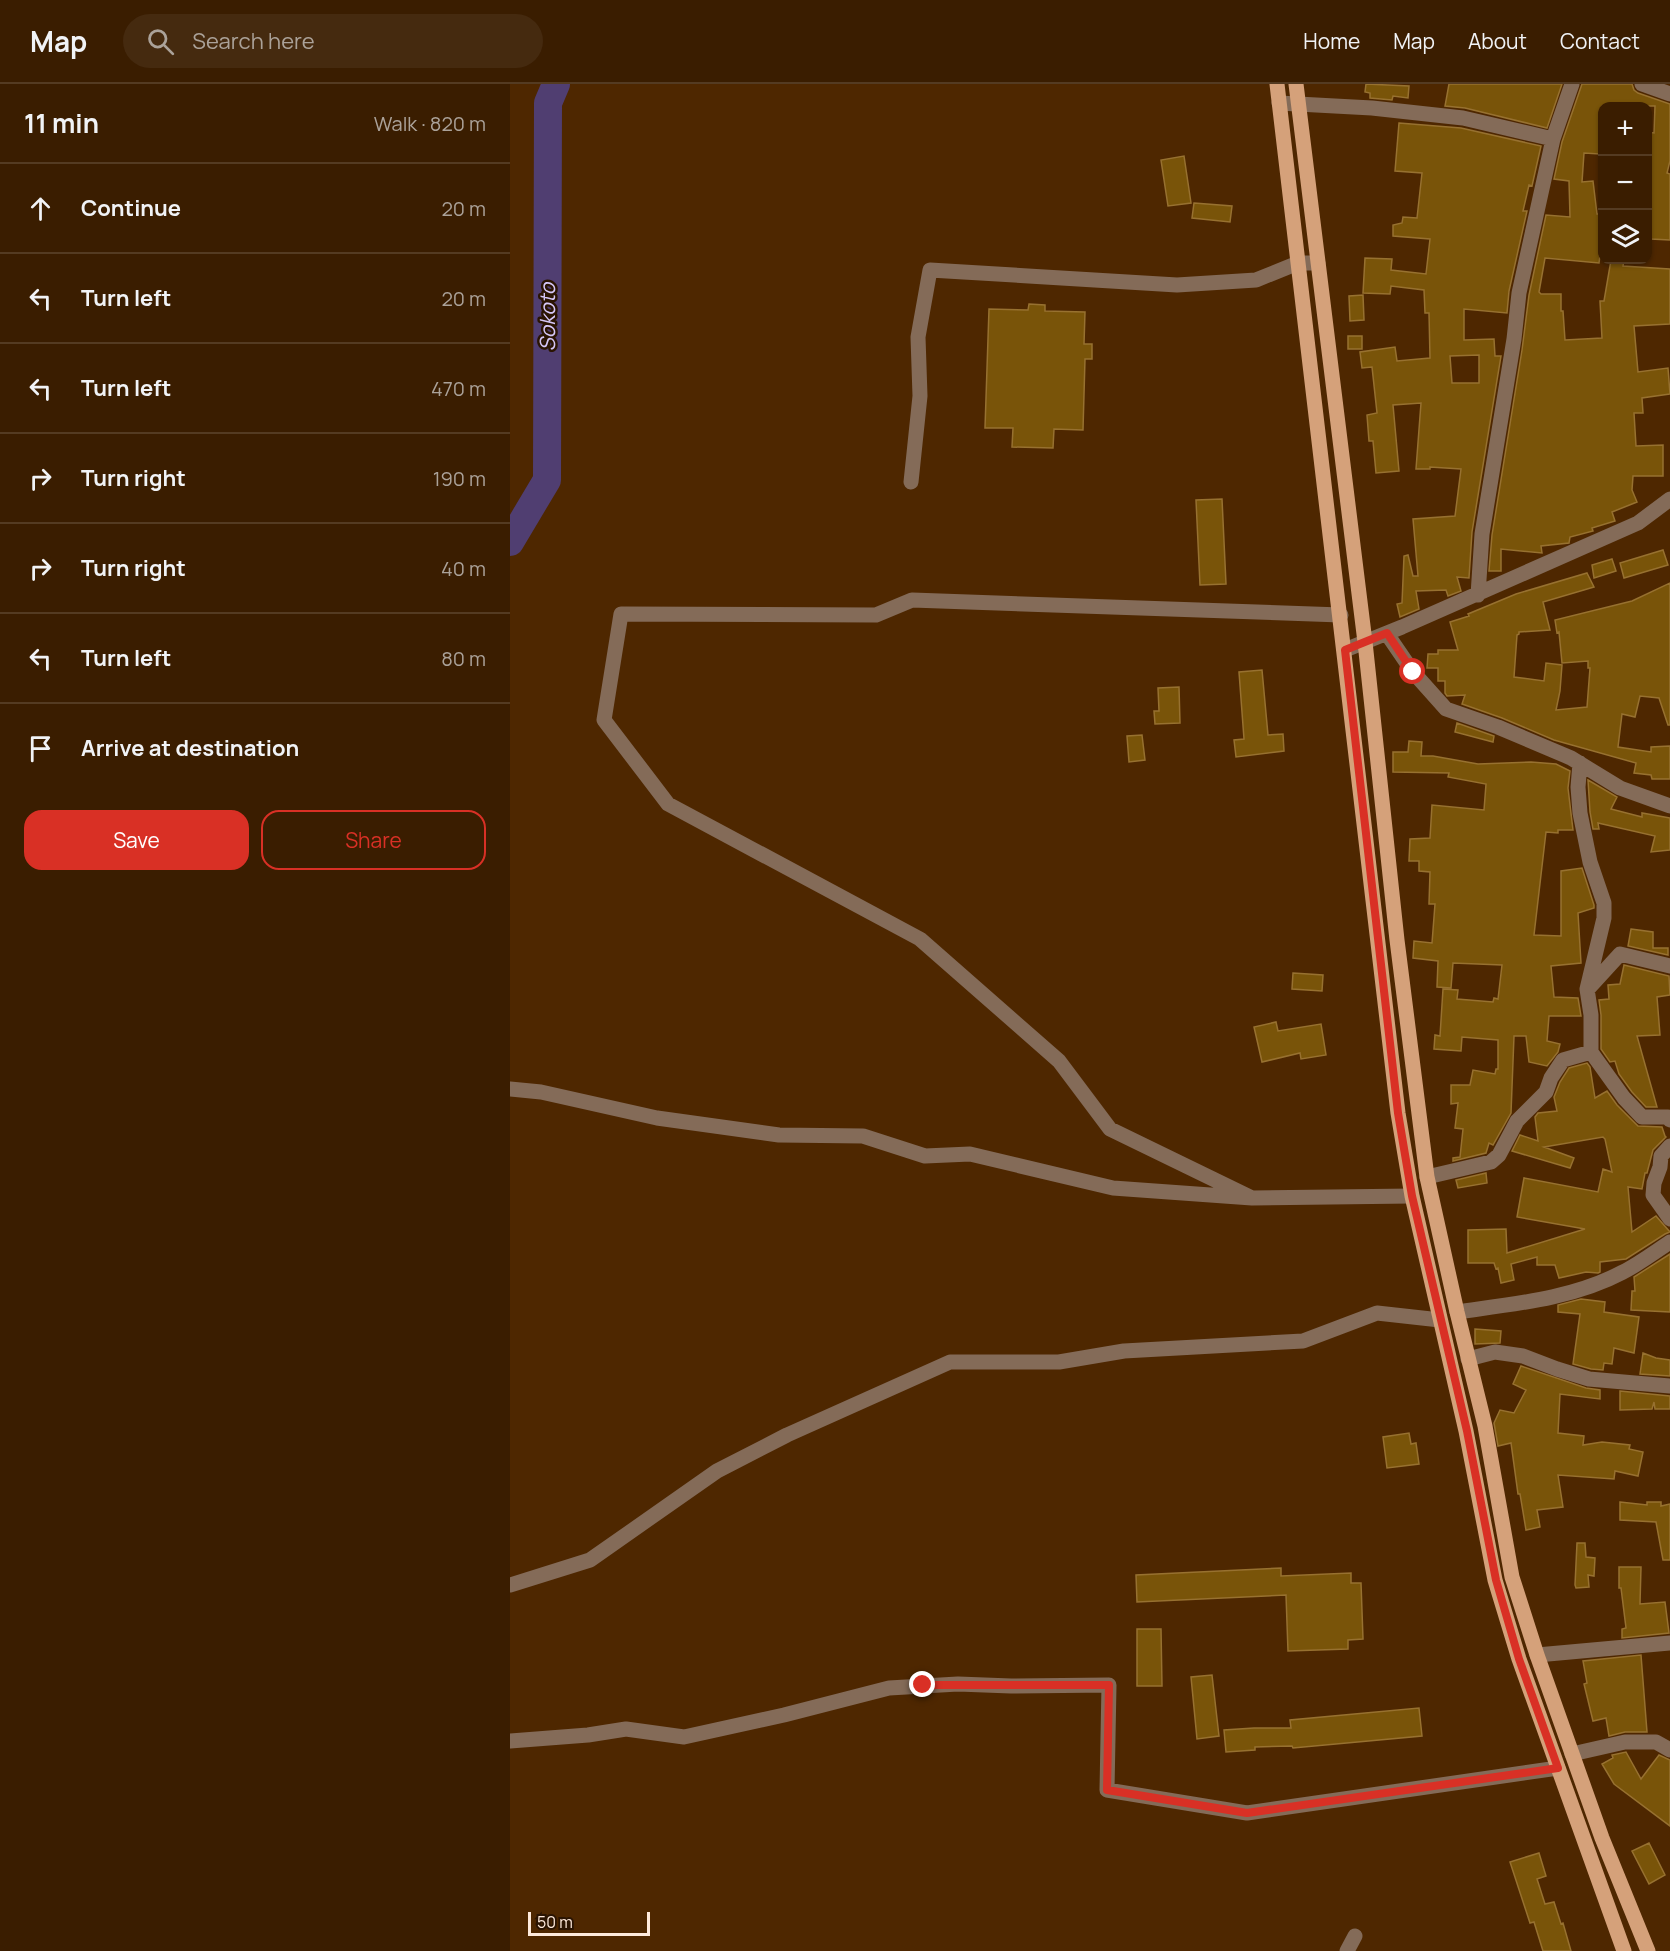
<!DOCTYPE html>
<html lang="en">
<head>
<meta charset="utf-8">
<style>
  body { margin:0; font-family:Manrope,sans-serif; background:#452a0f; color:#f1f3f6 }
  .controls { position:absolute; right:18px; top:18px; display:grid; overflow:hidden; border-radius:12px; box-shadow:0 2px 4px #0004 }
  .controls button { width:54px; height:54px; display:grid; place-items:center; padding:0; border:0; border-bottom:2px solid #543b22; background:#3a1d00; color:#f1f3f6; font:30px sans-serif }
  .scale { position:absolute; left:18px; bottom:15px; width:122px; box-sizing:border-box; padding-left:6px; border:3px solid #feeadc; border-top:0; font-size:16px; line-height:21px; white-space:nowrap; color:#feeadc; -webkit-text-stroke:4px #2a1402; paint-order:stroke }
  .stop { position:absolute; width:18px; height:18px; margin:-14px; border:4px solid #d93025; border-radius:50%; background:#fff }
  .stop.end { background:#d93025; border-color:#fff; box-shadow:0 2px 6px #0008 }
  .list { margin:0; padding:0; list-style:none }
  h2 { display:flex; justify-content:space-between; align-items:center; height:78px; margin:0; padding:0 24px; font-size:26px }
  h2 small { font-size:20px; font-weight:400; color:#aba299 }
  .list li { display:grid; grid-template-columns:39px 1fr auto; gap:18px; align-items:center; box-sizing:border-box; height:90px; padding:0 24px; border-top:2px solid #543b22 }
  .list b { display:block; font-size:22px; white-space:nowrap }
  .list em { font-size:20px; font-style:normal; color:#aba299 }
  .actions { display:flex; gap:12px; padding:18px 24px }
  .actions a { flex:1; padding:14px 0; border:2px solid #d93025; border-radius:18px; text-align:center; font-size:21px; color:#d93025 }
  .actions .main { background:#d93025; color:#fff }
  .icon { flex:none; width:33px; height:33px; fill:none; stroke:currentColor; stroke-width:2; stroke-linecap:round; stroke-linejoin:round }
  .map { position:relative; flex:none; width:1160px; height:1867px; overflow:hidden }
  header { display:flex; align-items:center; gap:36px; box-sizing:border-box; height:84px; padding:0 30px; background:#3a1d00; border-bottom:2px solid #543b22 }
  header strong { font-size:28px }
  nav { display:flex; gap:33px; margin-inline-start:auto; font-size:21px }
  .search { width:420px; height:54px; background:#452a0f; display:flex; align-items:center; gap:15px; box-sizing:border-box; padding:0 21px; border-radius:33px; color:#aba299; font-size:22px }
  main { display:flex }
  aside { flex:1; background:#3a1d00 }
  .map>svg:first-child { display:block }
</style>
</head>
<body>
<header>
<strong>Map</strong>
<div class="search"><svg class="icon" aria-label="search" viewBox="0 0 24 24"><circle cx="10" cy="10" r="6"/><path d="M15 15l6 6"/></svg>Search here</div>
<nav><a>Home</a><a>Map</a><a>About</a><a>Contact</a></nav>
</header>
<main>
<aside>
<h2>11 min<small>Walk · 820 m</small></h2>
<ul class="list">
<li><svg class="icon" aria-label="ahead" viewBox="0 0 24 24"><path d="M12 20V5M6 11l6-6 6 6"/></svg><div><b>Continue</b></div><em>20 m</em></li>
<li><svg class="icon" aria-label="left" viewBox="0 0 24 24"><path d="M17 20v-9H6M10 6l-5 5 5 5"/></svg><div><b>Turn left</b></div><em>20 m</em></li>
<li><svg class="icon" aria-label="left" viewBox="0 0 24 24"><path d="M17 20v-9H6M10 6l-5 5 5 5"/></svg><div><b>Turn left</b></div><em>470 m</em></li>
<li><svg class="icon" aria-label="right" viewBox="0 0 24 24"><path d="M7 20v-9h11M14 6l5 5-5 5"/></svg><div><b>Turn right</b></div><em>190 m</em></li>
<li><svg class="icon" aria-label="right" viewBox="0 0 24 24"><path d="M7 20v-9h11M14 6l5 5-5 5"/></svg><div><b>Turn right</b></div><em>40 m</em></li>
<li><svg class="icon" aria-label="left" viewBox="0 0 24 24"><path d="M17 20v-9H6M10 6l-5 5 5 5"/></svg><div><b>Turn left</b></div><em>80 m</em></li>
<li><svg class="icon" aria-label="arrive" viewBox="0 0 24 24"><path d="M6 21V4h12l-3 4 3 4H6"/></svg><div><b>Arrive at destination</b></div></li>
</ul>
<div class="actions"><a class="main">Save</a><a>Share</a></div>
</aside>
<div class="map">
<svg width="1160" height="1867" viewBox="0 0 1160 1867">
  <rect width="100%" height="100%" fill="#4e2700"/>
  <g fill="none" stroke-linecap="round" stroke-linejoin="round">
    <path stroke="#503e71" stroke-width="28" d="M0,458L37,396L38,19L46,0"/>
  </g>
  <path fill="#795409" stroke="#977130" stroke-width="1.5" fill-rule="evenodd" d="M856,0L899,2L898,14L883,12L882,16L860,14V9L855,8Z
    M939,0H1052L1037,44L955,24L935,22Z
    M1072,0H1122L1124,6L1128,9L1160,20V77L1157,89L1160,90V156L1141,155V144H1137V48L1144,49L1145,22H1092L1090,70L1074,69L1072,98L1083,97L1087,130H1092V156L1089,179L1035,174L1029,208L1031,210H1051V227H1053L1055,256L1092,254L1090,217H1094L1101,176H1114L1113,182L1160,185V240L1124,242L1128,288L1158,284L1160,310L1132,314L1133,329H1124L1126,362L1153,361V392H1123L1122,406L1127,418L1102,428L1105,437L1082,444L1083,447L1060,453L1059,459L1031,462L1032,469L991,465V487H979L982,451L1012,266L1019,211L1036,131L1060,133L1059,97L1044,95L1052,58Z
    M889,39L951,44L1031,62L1022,102L1019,101L1013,127H1017L999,207L997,229L954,225V256L984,255L985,272H991L962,448L959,494L947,493L951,507L938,512L936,506L906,507L909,525L890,533L887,520L892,519L894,472L898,471L903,492H908L903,435L945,432L951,385L920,383V385H906L911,319L883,321L889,387L866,389L863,357H859L857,331L867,329L862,283L852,284L850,268L885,263L887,277L920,274L919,229H915L914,206L881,202L880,210L853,209L855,174L882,175L881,186L916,190L920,155L883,152V141L892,139L893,133L907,134L912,89L885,87ZM969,271V299H942L940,272Z
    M674,72L681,119L658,122L651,76Z
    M684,119L722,122L720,138L682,134Z
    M853,211L854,236L840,237L839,212Z
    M519,220L535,221V227L575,228L574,260H582V275H575L573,346L544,345L543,364L502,363L503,344H475L479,225L518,226Z
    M838,252H852V265H838Z
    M712,415L716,500L690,501L686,416Z
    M1153,466L1158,481L1114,494L1110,479Z
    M1102,475L1106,487L1084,494L1082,481Z
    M1077,489L1084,503L1033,518L1040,546L1009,548V550L1007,551L1004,593L1034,597L1036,579L1052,581L1050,607L1046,626L1077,623L1080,584H1078V577L1052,579L1049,548L1047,549L1045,536L1122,517L1160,499V641H1158L1149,614L1130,612L1125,633L1112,630L1108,663L1141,668V663L1160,662V695H1142L1141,691L1124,689L1126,679L1044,656L992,634L952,620L955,611L937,612L935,609V597H928V584H917L918,570H928V566H948L940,538L959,532L958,530L1006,510Z
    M752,586L758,651L773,650L774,667L726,673L724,656L734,655L729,588Z
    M669,603L670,639L645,640L644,627H649L648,604Z
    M947,639L984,652L983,658L945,648Z
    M632,651L635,676L619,678L617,652Z
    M899,657L912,658L911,672H923L968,680L1021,678L1046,680L1060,687L1058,704L1063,746H1048V749L1036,748L1024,851L1051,852V787L1072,784L1084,821V824L1068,829L1071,879L1041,882L1044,913L1068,914L1071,932H1039L1037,957L1050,960L1048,968L1037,982L1019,978L1016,952H1004L1001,1029L983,1061L979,1059L976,1069L943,1077V1074L950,1073L953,1045L945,1044L948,1019L941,1020V1001H960L963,986L985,990L986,985H988V956L952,953L951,967L924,965L925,951L930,952L933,905L948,906L947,915L983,918L984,914L988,915L992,881L943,879L941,904L927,903L928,877L903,874L904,857L922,859L925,820H919L920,788L909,787V777H899L900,755L920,754L922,721L974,726L976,700L938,693L939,689L883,688V668H898Z
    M1078,696L1107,713L1101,725L1132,733V729L1160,734V766L1141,768L1145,752L1088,739L1089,745H1083L1080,728Z
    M1121,845L1143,848V864H1158V871L1118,862Z
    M1114,881L1159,892L1160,911L1147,913L1150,951L1127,952L1147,1023H1136L1122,1008L1109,990L1105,977L1100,978L1091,965V931L1089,916L1099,915L1098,901L1110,900Z
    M783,889L813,891L812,907L782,905Z
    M766,938L768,947L811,940L816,971L791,975L790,969L752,978L744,943Z
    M1077,979L1080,983L1085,1014L1097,1007L1107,1021L1128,1042L1152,1043L1155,1052L1156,1053L1143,1066L1137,1089H1135L1132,1105L1118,1103L1122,1148L1146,1132L1160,1148L1155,1150L1116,1175L1090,1178V1188L1088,1189L1076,1188L1049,1194L1045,1181H1027V1173L1001,1180L1004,1196L991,1199L988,1184L986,1185L984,1179H958V1146L996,1145L997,1169L1075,1145L1007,1133L1014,1094L1088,1108L1093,1085L1102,1088L1095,1055L1093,1053L1034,1063L1064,1074L1060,1084L1002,1067L1010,1051L1028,1057L1025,1033L1028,1029L1047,1027L1044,1013L1050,998L1059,984Z
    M976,1089L977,1099L948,1104L946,1096Z
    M1160,1170V1228L1121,1226L1122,1207H1125L1124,1193Z
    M1071,1215L1095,1218L1094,1228L1129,1233L1124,1269L1104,1264L1102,1280L1094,1279L1093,1286L1081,1285L1063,1280L1070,1230L1048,1228V1221Z
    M965,1245L991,1247L990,1259L965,1260Z
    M1133,1269L1146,1274L1160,1276V1292L1130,1290Z
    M1011,1282L1076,1304L1090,1306V1315L1050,1310L1048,1349L1074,1352L1073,1361L1092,1358L1120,1361L1119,1365L1133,1368L1128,1392L1105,1387L1104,1395L1048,1391L1053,1423L1027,1426L1030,1443L1016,1446L1010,1410H1008L1001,1359L988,1362L984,1339L990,1326L1004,1329L1016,1306L1003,1300Z
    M1110,1307L1160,1312V1325H1145L1144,1318L1142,1325L1110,1326Z
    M899,1349L901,1360L906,1359L909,1380L877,1384L873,1353Z
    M1110,1418L1137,1421V1418H1151V1422L1160,1420V1476H1153L1146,1438L1110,1436Z
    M1067,1459H1075L1076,1473L1085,1474L1084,1492L1078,1491L1079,1503L1066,1504L1065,1501Z
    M1109,1483H1131L1130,1520L1155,1518L1159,1549L1112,1554V1545L1116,1544L1111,1504H1109Z
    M771,1484V1492L841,1489V1499H851L853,1555L838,1556V1565L778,1567L776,1511L627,1518L626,1491Z
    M627,1545H651L652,1602H627Z
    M1131,1571L1137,1648H1115L1099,1652L1096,1634L1083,1637L1074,1600L1077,1599L1073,1577Z
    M702,1591L709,1652L687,1655L681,1593Z
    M909,1624L912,1652L783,1664L782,1662L745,1663V1666L716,1668L714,1646L744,1644H781L780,1636Z
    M1116,1668L1131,1695L1149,1671L1160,1676V1742L1104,1700L1092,1680L1103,1674L1102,1671Z
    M1139,1759L1155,1791L1139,1800L1122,1767Z
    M1029,1769L1036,1792L1027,1795L1035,1820L1044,1818L1051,1840L1053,1839L1061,1867H1033L1024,1838L1020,1839L1000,1778Z"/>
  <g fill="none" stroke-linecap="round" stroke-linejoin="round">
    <path stroke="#846b58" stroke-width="15" d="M1132,0L1160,10
      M769,19L862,24L953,34L1043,55
      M401,398L410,312L408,253L420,186L667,201L746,196L788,179H808
      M968,511L972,450L1004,255L1009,209L1043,55L1062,0
      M877,550L903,588L936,625L988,643L1061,674L1110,704L1160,722
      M835,566L892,543L1128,439L1160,415
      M1070,679L1068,703L1070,729L1080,778L1094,819V834L1077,905L1081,931V968L1114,1014L1132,1033H1158L1160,1036
      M1078,905L1110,870L1160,882
      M0,1005L31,1008L147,1034L269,1051L353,1052L415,1072L460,1070L603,1104L742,1114L902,1112
      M1160,1062L1151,1072L1150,1083L1144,1099L1143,1111L1160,1135
      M917,1093L981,1078L989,1071L1007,1037L1036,1008L1041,994L1053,976L1081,968
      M742,1114L600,1045L549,977L410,855L158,720L94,636L111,530L366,531L402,516L831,531
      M947,1228C1003,1220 1062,1215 1113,1188C1129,1180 1145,1168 1160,1158
      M958,1275L985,1268L1013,1272L1047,1285L1079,1295L1160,1302
      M0,1501L80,1476L207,1387L277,1351L440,1278H549L614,1267L793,1257L867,1229L930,1236
      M1027,1571L1160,1559
      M0,1657L78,1651L116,1645L174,1653L274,1631L379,1604L448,1600L501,1602L599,1601L597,1706L737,1729L1048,1684
      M1062,1670L1115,1658H1146L1160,1666
      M837,1867L845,1852"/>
    <path stroke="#d5a17a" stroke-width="15" d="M767,0L888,1029L902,1112L956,1347L985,1496L1009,1575L1114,1867
      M786,0L855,558L887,856L917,1093L947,1228L975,1342L1002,1493L1027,1571L1092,1754L1138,1867"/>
  </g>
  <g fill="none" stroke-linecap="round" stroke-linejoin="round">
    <path stroke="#d93025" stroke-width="8" d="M413,1601H599L597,1706L737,1729L1048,1684L1009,1575L986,1496L957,1347L902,1112L888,1029L835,566L877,549L903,588"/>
  </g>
  <g text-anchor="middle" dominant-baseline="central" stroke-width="5" stroke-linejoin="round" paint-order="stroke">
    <g font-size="21" font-style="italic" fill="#d5c7f8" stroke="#2a1402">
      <text transform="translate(37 233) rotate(-90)">Sokoto</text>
    </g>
  </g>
</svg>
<div class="controls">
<button>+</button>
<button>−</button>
<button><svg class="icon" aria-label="layers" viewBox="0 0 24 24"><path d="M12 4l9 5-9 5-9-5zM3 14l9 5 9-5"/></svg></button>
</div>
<div class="scale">50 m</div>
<div class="stop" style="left:903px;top:588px"></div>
<div class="stop end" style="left:413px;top:1601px"></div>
</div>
</main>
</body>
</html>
